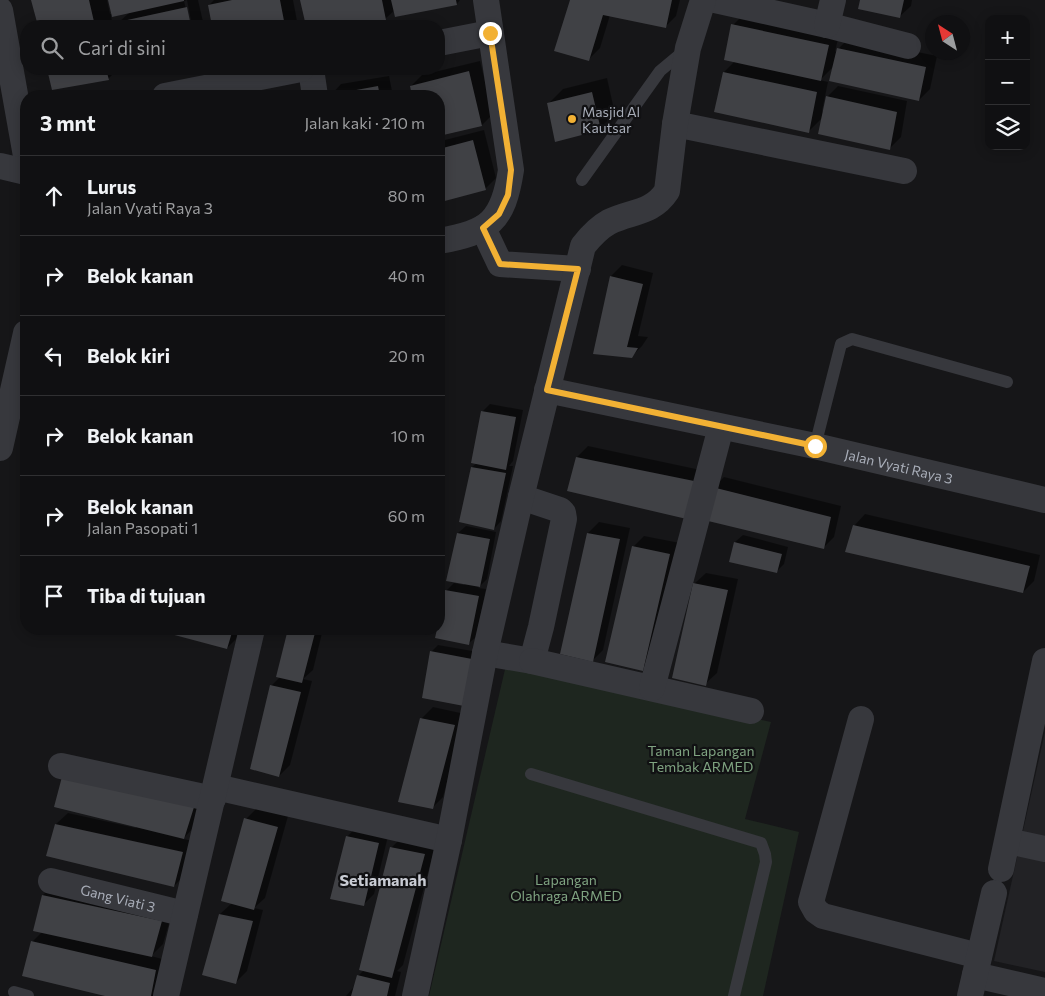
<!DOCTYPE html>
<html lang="id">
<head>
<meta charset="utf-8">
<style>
  body { margin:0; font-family:Commissioner,sans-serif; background:#19191b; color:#f1f3f6 }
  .controls { position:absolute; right:15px; top:15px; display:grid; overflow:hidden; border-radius:10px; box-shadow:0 2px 12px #0003 }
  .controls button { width:45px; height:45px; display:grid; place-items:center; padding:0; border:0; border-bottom:1px solid #303032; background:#101012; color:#f1f3f6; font:25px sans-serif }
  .compass { position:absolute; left:925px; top:15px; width:45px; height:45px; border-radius:50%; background:#101012; box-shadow:0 2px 12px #0003; rotate:324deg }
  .stop { position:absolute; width:15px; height:15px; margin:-11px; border:4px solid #f2b134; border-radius:50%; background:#fff }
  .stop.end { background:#f2b134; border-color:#fff; box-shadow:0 1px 5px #0008 }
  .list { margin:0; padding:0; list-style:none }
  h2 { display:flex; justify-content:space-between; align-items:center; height:65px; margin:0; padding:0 20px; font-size:21px }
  h2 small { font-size:16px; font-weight:400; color:#9c9d9f }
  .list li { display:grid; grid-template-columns:32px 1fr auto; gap:15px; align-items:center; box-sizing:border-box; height:80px; padding:0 20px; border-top:1px solid #303032 }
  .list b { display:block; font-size:19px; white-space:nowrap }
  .list p { margin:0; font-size:16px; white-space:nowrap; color:#9c9d9f }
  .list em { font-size:16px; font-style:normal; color:#9c9d9f }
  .icon { flex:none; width:28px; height:28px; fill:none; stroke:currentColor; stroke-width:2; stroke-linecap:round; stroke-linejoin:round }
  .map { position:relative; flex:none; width:1045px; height:996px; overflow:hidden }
  .search { position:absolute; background:#101012; box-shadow:0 2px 12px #0003; left:20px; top:20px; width:425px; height:55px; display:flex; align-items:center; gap:12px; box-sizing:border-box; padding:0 18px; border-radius:20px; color:#9c9d9f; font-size:19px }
  .panel { position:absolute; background:#101012; box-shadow:0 2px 12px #0003; left:20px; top:90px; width:425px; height:545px; border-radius:20px }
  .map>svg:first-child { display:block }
</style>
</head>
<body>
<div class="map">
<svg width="1045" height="996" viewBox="0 0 1045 996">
  <rect width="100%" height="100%" fill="#161618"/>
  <path fill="#222225" d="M1045,732V972L994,961Z"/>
  <path fill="#1e261f" d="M506,665L771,722L745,819L799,832L763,996H429Z"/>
  <path fill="#0007" d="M33,0H107L110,14H112L110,0H198L204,26H192L187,0L184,1L190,26H120L119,22L130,12L111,16L113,26H39Z
    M214,0H293L298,26H214L209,5Z
    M301,0H460L457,4L396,15L395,10L385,19L352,26H307Z
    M571,0H680L676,16L665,27L610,15L600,48L589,59Z
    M862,0H912L911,6L899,17Z
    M744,14L839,34L835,52L849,38L937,56L930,89L919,100L834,66L820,80L828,82L822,111L824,112L827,97L838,86L907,101L901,137L890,148L822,118L808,132L724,72L735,61L733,25Z
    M480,61L493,114L482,125L439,135V96H413L411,86L422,75Z
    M49,69H118L108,79L53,88Z
    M389,76L393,96H330L341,84Z
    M607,78L615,114L600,128L548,104L563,89Z
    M484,130L496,178L485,189L442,200L439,188V143L441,141Z
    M622,265L653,273L638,336L648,337L642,346L631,357L595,353L611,276Z
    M490,404L523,410L513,461L509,466H513L501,521L494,529L472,467L477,463L482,412Z
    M588,446L710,472L702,507L577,457Z
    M724,477L841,506L834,537L823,548L713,488Z
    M865,514L1040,555L1034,581L1023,592L854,526Z
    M599,522L630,528L603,650L592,661L588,533Z
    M466,526L496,532L487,579L478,588L486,589L476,637L468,644L437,637L446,591L454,583L464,585L465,583L448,580L458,533Z
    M743,535L788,547L784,564L776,572L735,542Z
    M644,536L680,543L653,658L642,669L633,547Z
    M706,573L738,579L717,673L705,684L694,584Z
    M155,629H240L238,637L227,648Z
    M289,629H323L313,670L303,679L312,681L290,765L279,776L271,686L281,676H277Z
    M438,645L478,652L471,697L431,652Z
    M433,707L465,714L443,797L432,808L400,801L422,718Z
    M205,793L195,826L183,839L193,841L185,875L174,886L47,855L56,824L68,813L136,828V826Z
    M257,808L288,816L265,898L254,908L263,910L247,971L236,982L203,974L220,914L232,903L246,819Z
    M358,825L389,832L374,894L363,905L347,837Z
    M402,837L436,843L403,965L397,971L401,972L395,996H346L353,988L358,976L364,970L391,848Z
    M54,884L173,910L163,944L151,956L166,960L157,996H111L32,942L42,932L35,930L43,895Z"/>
  <path fill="#404145" d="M31,0H89L95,26H38Z
    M108,0H184V1L112,17Z
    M232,0H280L285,26H212L208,5Z
    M300,0H382L386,20L358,26H306Z
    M391,0H456L457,5L395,17Z
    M570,0H672L666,28L603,15L589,61L554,51Z
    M860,0H904L900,18L858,9Z
    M187,7L191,26H119L118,22Z
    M731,24L829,45L821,81L724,60Z
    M837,48L926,67L919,101L829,81Z
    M47,69H106L109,80L52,90Z
    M128,69H142V70L129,72Z
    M469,71L482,126L439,136V96H412L410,86Z
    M723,72L817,92L809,133L714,112Z
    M378,86L380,96H329V95Z
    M592,92L601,130L555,142L547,103Z
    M826,96L897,112L890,150L818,134Z
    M473,140L486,190L441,202L439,194V149Z
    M610,276L643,284L627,347L638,348L632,358L593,354Z
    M481,411L516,417L506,470L471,463Z
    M576,457L699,482L691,520L567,491Z
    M471,467L506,473L494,530L459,522Z
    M712,487L831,517L824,549L704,520Z
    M853,525L1030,566L1023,593L845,552Z
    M457,533L490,539L480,587L446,581Z
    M587,533L620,539L593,662L560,654Z
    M734,542L782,554L777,573L729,562Z
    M632,546L670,554L643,671L605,662Z
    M693,583L728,590L706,686L672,678Z
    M445,590L479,596L469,645L435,638L437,629H439Z
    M152,629H233L227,649Z
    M288,629H316L302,683L276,677Z
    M430,651L472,659L464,706L422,698Z
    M270,685L301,692L279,777L250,769Z
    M420,718L455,725L433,809L398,802Z
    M63,773L195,804L184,839L54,807Z
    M244,818L278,827L254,910L221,901Z
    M55,824L183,852L174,887L46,856Z
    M346,836L379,843L364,906L330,899Z
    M390,847L425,854L392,978L359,970Z
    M42,895L162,921L152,957L33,931Z
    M219,914L253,921L236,984L202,975Z
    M31,941L156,970L151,996H105L22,976Z
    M357,975L390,983L387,996H351Z"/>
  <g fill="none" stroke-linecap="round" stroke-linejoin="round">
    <path stroke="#37383d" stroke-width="12" d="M582,180L660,71L684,51
      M815,446L841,344L852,339L1007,382
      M531,774L761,843L765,854L766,862L734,996
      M14,992L28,996"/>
    <g stroke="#37383d" stroke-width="26">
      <path d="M715,0L827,25L908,46"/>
      <path d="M0,10L26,156"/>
      <path d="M827,25L833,0"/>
      <path d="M439,43L490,33"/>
      <path d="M311,69L315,96"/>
      <path d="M165,96L301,69"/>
      <path d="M675,124L904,171"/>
      <path d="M0,166L26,172"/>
      <path d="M483,228L500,264L578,269"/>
      <path d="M439,241C489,232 503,222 511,170L486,0"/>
      <path id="s1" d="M547,390L815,446L1045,500"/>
      <path d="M0,448L26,333"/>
      <path d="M485,653L532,661L541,627L564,519L563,513L560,510L521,497"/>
      <path d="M532,661L751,711"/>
      <path d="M652,688L721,427"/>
      <path d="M861,719L811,902L816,911L823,916L979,956"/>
      <path d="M61,766L213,799"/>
      <path d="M216,787L449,840"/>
      <path d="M1008,841L1045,849"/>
      <path d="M1001,869L1045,661"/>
      <path id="s2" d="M51,881L185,914"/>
      <path d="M975,975L1045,991"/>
      <path d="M166,996L252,629"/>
      <path d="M415,996L449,840L485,653L521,497L583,246C590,237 598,228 609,222C631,211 652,214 667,191L675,124L688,48L703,0"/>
      <path d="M970,996L994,893"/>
    </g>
  </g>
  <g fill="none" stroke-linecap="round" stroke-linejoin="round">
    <path stroke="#f2b134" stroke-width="6" d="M490,33L511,170L508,195L499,214L483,228L500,264L578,269L547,390L815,446"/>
  </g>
  <circle fill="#f2b134" stroke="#111113" stroke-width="2" cx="572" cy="119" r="5"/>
  <g text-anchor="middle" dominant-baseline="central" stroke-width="4.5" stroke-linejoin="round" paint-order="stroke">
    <g font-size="14" fill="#a8adb8" stroke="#111113" text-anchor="start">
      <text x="582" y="111">Masjid Al<tspan x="582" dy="16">Kautsar</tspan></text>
    </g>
    <g font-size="14" fill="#a8adb8" stroke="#111113">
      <text stroke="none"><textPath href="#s1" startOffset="360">Jalan Vyati Raya 3</textPath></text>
      <text stroke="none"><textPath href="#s2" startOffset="69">Gang Viati 3</textPath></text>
    </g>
    <g font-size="14" fill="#7fa381" stroke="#111113">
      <text x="701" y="750">Taman Lapangan<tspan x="701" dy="16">Tembak ARMED</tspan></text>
      <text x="566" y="879">Lapangan<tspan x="566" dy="16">Olahraga ARMED</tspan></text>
    </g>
    <g font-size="16" font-weight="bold" fill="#c9ccd4" stroke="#111113">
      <text x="383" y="879">Setiamanah</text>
    </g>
  </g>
</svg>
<div class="controls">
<button>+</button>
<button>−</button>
<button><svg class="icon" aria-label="layers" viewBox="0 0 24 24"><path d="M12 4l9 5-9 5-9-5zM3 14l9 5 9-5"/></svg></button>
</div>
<svg class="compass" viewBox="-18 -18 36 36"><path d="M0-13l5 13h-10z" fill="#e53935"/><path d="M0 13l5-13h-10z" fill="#9c9d9f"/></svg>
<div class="stop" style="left:815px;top:446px"></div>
<div class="stop end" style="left:490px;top:33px"></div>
<div class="search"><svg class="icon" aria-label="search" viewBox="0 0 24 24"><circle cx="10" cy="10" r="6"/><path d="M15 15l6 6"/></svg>Cari di sini</div>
<section class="panel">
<h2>3 mnt<small>Jalan kaki · 210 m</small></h2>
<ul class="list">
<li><svg class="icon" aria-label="ahead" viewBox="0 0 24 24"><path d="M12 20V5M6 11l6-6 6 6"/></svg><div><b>Lurus</b><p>Jalan Vyati Raya 3</p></div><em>80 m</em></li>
<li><svg class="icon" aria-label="right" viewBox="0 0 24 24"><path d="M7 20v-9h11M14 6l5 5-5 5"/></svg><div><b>Belok kanan</b></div><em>40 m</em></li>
<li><svg class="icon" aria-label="left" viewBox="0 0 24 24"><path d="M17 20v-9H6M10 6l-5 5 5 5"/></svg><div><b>Belok kiri</b></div><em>20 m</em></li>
<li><svg class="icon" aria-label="right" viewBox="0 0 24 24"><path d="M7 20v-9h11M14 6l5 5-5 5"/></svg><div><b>Belok kanan</b></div><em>10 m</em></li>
<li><svg class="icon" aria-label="right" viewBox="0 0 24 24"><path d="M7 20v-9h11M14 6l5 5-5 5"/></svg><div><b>Belok kanan</b><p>Jalan Pasopati 1</p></div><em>60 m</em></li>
<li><svg class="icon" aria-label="arrive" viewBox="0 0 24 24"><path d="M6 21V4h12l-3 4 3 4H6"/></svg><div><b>Tiba di tujuan</b></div></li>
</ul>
</section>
</div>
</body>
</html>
